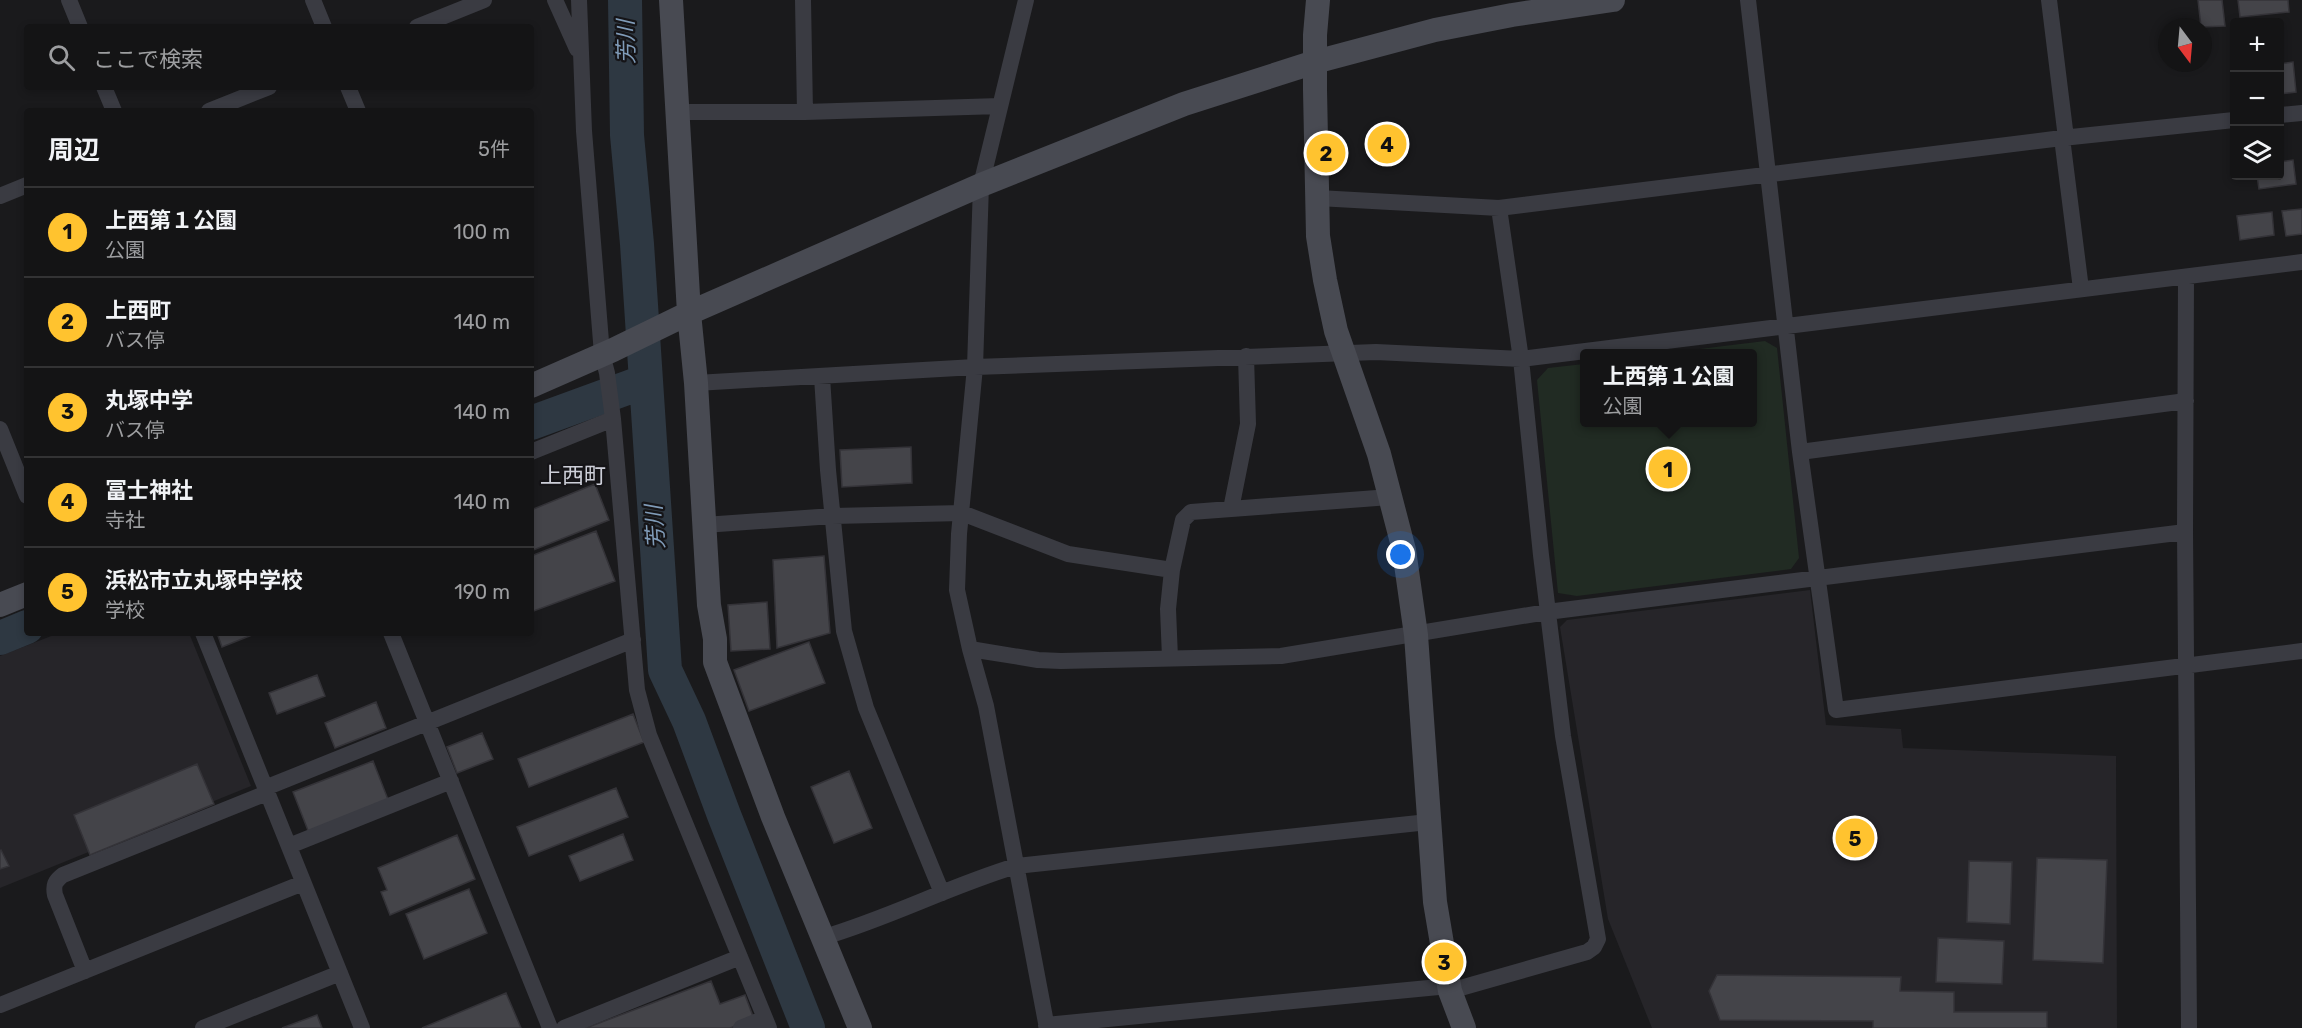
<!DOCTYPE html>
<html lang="ja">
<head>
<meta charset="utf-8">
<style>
  body { margin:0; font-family:Rubik,"Noto Sans JP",sans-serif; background:#212122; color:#f1f3f6 }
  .controls { position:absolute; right:18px; top:18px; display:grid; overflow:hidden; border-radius:6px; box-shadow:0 3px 9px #0003 }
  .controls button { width:54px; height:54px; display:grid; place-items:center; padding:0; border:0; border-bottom:2px solid #333334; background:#141415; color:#f1f3f6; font:30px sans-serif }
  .compass { position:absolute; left:2158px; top:18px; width:54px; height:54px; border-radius:50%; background:#141415; box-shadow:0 3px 9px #0003; rotate:164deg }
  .you { position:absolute; left:1401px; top:555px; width:21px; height:21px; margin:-15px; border:4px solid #fff; border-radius:50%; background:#1a73e8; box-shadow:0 0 0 9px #1a73e833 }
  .badge { display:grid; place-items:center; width:39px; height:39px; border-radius:50%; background:#ffc32f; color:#111; font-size:20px; font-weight:700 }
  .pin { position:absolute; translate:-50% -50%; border:3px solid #fff; box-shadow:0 2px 6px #0006 }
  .popup { position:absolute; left:1580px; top:349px; width:177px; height:78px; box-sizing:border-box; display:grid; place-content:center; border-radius:6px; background:#141415; filter:drop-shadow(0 2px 4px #0005); font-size:20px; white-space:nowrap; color:#9d9ea0 }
  .popup b { font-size:22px; color:#f1f3f6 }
  .popup::after { content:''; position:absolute; left:50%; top:100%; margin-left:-12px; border:12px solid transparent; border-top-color:#141415 }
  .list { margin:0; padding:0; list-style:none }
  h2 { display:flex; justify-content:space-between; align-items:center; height:78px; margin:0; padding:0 24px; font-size:26px }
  h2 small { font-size:20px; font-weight:400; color:#9d9ea0 }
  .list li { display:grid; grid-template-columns:39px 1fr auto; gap:18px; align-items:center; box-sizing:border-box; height:90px; padding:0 24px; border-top:2px solid #333334 }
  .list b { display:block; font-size:22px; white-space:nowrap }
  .list p { margin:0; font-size:20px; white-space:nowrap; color:#9d9ea0 }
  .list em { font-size:20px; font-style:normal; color:#9d9ea0 }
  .icon { flex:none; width:33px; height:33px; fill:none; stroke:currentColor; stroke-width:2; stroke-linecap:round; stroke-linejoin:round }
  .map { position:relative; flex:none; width:2302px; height:1028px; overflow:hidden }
  .search { position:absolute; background:#141415; box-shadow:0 3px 9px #0003; left:24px; top:24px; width:510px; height:66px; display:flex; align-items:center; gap:15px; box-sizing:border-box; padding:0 21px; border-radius:6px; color:#9d9ea0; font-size:22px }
  .panel { position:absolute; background:#141415; box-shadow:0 3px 9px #0003; left:24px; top:108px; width:510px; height:528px; border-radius:6px }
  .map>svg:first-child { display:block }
</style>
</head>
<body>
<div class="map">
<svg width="2302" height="1028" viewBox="0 0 2302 1028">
  <rect width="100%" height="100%" fill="#1a1a1c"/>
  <path fill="#262529" d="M1810,590L1826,725L1901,729L1903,748L2116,756L2117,1028H1652L1608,919L1560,627L1567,620Z
    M59,633H189L251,786L0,888V656Z"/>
  <path fill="#212b23" d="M1765,341L1777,348L1799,558L1791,569L1577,596L1558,593L1537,380L1548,368L1584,364V422H1752V354L1667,353Z"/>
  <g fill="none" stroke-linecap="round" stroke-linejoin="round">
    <path stroke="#2e3842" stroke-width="34" d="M625,0L627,135L637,244L665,670L689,721L724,815L808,1028
      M531,423L646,381
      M0,638L27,627"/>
  </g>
  <path fill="#444449" stroke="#343338" stroke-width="1.5" d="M2198,0H2222L2225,26L2201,27Z
    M2238,0H2288L2289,12L2240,17Z
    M2293,62L2296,92L2280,94V64Z
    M2293,160L2296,184L2259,189L2257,176H2280V162Z
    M2302,209V234L2286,236L2282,211Z
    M2272,212L2274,235L2240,240L2237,216Z
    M911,447L912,483L842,487L840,450Z
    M595,484L609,520L531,551V510Z
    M596,531L615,581L531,612V556Z
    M824,556L830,633L777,648L773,560Z
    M767,602L770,649L731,651L728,605Z
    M217,633H257L222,647Z
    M809,642L825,683L749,711L734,670Z
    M317,675L325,696L277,714L269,693Z
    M376,702L386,728L335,748L325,723Z
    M633,714L644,742L529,787L518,759Z
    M482,733L493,759L457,773L447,747Z
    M373,761L389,802L309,833L293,792Z
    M197,764L214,804L90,855L74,815Z
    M849,771L872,828L834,843L811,787Z
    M616,788L628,817L529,856L517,827Z
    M623,834L633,860L580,881L569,856Z
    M457,835L475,879L390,915L381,892L387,890L378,868Z
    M1,850L9,866L0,869V851Z
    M2037,858L2107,860L2103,963L2033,960Z
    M1969,861L2012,862L2010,924L1967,922Z
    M469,889L487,933L424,959L406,914Z
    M1938,938L2004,941L2002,984L1936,982Z
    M1717,975L1901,977L1900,991L1954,992V1012H2047V1028H1873V1021L1720,1020L1709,991Z
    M711,981L720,1004L745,995L754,1019L730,1028H586Z
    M506,993L521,1028H422Z
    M317,1015L322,1028H282Z"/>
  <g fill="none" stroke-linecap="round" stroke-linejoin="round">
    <path stroke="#3a3b42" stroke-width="16" d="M69,0L80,27
      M313,0L324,27
      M555,0L577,49
      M579,0L584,131L602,354L607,373L613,419L637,690L649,735L769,1028
      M1026,0L981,185L975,367L959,534L957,590L970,649L986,706L1047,1028
      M1748,0L1800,452L1836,710L2302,651
      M2049,0L2066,138
      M417,27L484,0
      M104,87L114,111
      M348,87L358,111
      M209,111L269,87
      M678,112H805L803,0
      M805,112L1000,106
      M2280,115L2302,113
      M2062,138L2081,289
      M0,196L27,185
      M1318,198L1499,208L2062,138L2234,120
      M2186,277L2185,532L2189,1028
      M822,377L828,470L844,631L866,708L942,893
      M696,383L975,367L1376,352L1521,359L2302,262
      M0,429L27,496
      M531,452L613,419
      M1800,452L2186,401
      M1231,509L1248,424L1246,356
      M704,525L833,516L962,513L1068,554L1172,570L1168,609L1170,658
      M1172,570L1183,520L1191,512L1390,497
      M203,633L362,1028
      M391,633L550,1028
      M970,649L1038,660L1061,661L1281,656L1547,612L2185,532
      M265,788L633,640
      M289,846L451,781
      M824,937C889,918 950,886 1016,866L1428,822
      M85,971L55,895C53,885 55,881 63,875L267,793
      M1450,991L1587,952L1594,947L1598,939L1563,736L1541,555L1521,359L1499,208
      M0,1005L303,883
      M1046,1025L1449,986
      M203,1028L340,973
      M564,1028L740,957
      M741,1028L765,1018"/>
    <path stroke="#484a52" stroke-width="24" d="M671,0L689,313L696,383L709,605L715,639V662L773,817L860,1028
      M1318,0L1315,35V90L1318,236L1325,280L1336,331L1379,454L1404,550L1416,635L1435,902L1450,991L1464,1028
      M531,386L613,350L689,313L981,185L1184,104L1315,62L1435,30L1512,15L1613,0
      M0,605L27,594"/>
  </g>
  <g text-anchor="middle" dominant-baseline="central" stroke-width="4.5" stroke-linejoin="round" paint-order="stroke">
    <g font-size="22" font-style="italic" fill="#809cb9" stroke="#151417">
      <text transform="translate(626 42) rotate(-91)">芳川</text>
      <text transform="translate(655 527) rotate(-94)">芳川</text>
    </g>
    <g font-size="22" fill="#cdcfd8" stroke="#151417">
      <text x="573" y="475">上西町</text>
    </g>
  </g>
</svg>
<div class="controls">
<button>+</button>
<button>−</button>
<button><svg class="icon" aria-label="layers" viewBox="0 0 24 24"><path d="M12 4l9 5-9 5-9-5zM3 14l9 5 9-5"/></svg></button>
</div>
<svg class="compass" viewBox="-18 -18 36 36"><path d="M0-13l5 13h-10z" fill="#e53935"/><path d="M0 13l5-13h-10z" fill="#9d9ea0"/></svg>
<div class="you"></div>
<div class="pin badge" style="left:1668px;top:469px">1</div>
<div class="popup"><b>上西第１公園</b>公園</div>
<div class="pin badge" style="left:1326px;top:153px">2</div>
<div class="pin badge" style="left:1444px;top:962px">3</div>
<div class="pin badge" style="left:1387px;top:144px">4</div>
<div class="pin badge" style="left:1855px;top:838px">5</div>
<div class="search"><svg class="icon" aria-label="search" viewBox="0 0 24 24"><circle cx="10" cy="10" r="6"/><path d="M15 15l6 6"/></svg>ここで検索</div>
<section class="panel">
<h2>周辺<small>5件</small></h2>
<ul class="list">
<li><span class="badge">1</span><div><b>上西第１公園</b><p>公園</p></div><em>100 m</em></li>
<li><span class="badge">2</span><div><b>上西町</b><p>バス停</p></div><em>140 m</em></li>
<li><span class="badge">3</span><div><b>丸塚中学</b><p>バス停</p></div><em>140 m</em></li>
<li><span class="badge">4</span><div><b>冨士神社</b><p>寺社</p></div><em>140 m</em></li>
<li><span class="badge">5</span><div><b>浜松市立丸塚中学校</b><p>学校</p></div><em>190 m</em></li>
</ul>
</section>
</div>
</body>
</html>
